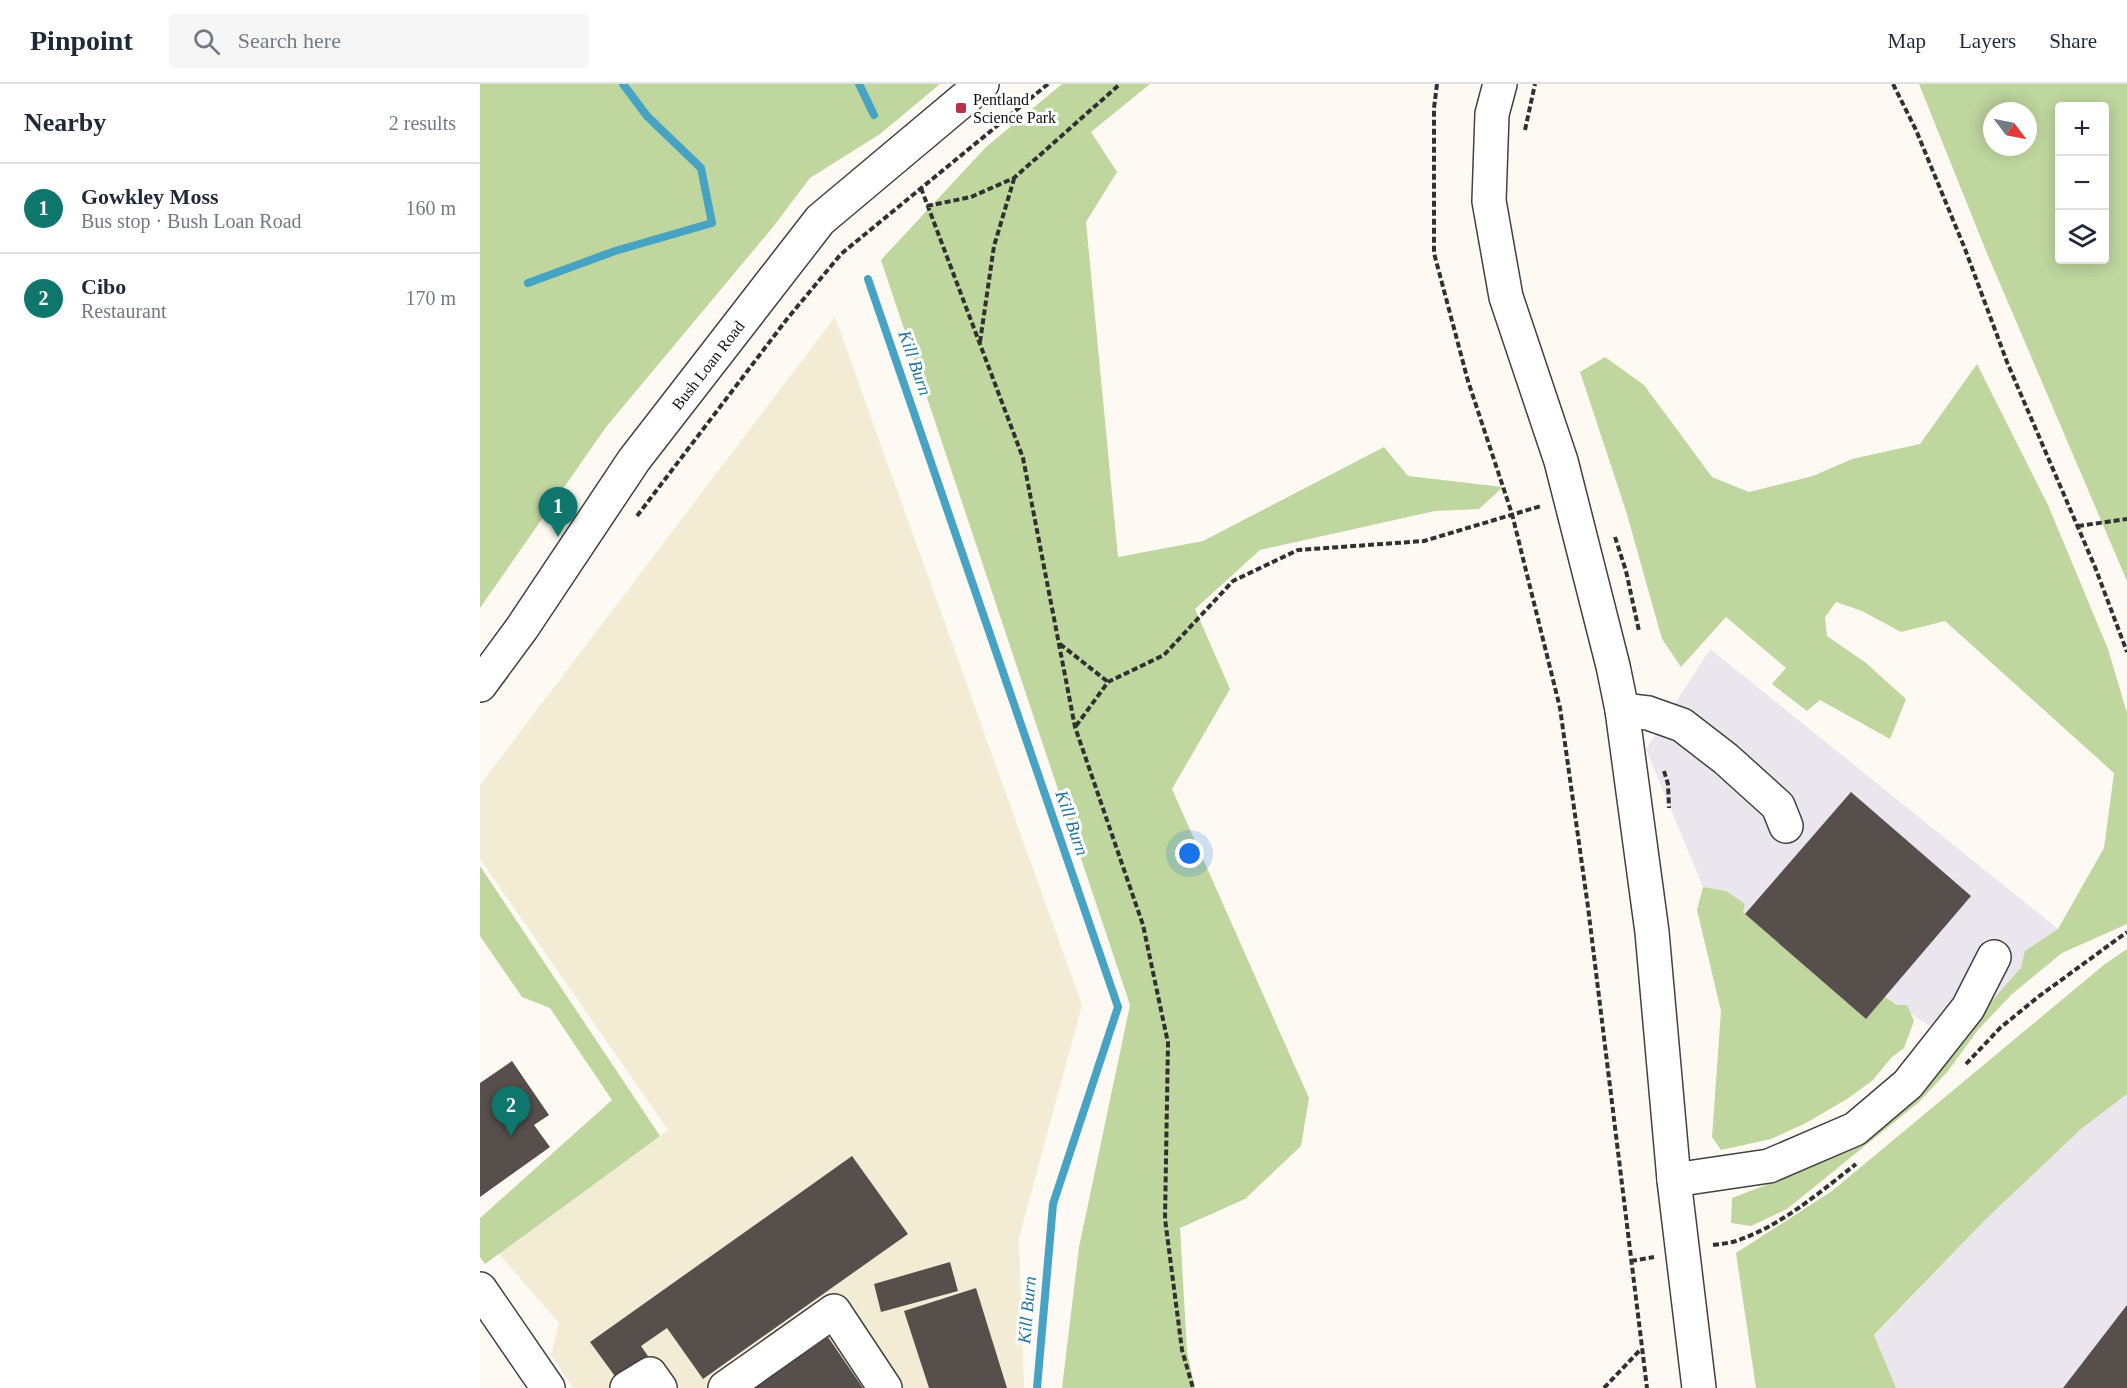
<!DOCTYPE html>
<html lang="en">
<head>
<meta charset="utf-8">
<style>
  body { margin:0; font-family:Georgia,serif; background:#f6f6f7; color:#1f2937 }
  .controls { position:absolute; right:18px; top:18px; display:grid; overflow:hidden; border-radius:6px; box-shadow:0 3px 15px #0003 }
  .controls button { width:54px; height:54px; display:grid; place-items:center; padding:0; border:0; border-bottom:2px solid #e0e1e3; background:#fff; color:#1f2937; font:30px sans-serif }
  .compass { position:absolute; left:1503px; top:18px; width:54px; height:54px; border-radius:50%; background:#fff; box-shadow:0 3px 15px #0003; rotate:122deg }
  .you { position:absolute; left:710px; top:770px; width:21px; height:21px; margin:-15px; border:4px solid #fff; border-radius:50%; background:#1a73e8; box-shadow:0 0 0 9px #1a73e833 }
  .badge { display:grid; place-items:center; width:39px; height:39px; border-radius:50%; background:#0f766e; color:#fff; font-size:20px; font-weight:700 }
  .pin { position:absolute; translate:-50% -50px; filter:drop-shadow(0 2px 3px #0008) }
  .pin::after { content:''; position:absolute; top:32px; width:21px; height:18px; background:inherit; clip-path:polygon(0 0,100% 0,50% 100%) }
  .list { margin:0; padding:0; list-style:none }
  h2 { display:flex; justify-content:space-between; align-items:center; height:78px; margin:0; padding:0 24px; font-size:26px }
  h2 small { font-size:20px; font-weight:400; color:#747a83 }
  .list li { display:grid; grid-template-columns:39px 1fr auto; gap:18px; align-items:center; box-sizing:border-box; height:90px; padding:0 24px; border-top:2px solid #e0e1e3 }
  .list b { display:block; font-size:22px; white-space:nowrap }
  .list p { margin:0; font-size:20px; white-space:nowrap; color:#747a83 }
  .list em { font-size:20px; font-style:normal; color:#747a83 }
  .icon { flex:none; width:33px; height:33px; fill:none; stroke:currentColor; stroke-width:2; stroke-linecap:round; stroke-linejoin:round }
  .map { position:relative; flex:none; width:1647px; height:1304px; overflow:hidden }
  header { display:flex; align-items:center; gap:36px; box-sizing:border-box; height:84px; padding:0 30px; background:#fff; border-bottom:2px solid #e0e1e3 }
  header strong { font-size:28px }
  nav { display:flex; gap:33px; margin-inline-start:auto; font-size:21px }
  .search { width:420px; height:54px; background:#f6f6f7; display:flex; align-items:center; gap:15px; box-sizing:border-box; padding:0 21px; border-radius:6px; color:#747a83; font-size:22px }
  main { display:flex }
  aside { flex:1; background:#fff }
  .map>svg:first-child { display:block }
</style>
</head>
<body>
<header>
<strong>Pinpoint</strong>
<div class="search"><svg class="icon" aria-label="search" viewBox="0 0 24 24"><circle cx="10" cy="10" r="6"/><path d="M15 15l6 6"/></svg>Search here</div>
<nav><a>Map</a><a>Layers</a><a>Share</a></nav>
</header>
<main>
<aside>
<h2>Nearby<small>2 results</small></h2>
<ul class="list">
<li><span class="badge">1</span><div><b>Gowkley Moss</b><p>Bus stop · Bush Loan Road</p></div><em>160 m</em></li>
<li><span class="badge">2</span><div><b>Cibo</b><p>Restaurant</p></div><em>170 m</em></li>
</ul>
</aside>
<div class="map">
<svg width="1647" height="1304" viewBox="0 0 1647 1304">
  <rect width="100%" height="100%" fill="#fefaf3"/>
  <path fill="#ebe5ed" d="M1230,565L1578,845L1475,959L1405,912L1386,935L1262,827L1265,820L1223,803L1166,665Z
    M1647,1010V1304H1416L1394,1252L1505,1136L1601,1045Z"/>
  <path fill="#f3ecd4" d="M355,233L602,921L539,1154L544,1304H93L71,1271L79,1239L18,1169L188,1046L0,775V701Z"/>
  <path fill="#bfd69e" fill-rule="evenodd" d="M0,0H460L400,50L330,94L293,143L126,343L0,524Z
    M582,0H670L611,48L637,88L606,138L638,473L723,457L904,363L928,392L1023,403L999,425L955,427L780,466L715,525L750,605L692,705L829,1014L821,1062L765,1115L700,1144L707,1267L715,1304H582L599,1163L650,921L401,176L506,63Z
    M1439,0H1647V497L1506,167ZM1580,22H1624V176H1580ZM1512,27H1548V63H1512Z
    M1125,273L1164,301L1232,393L1269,408L1333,392L1372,375L1440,360L1497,280L1568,421L1628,565L1647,629V840L1582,869L1532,910L1498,946L1468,987L1439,1018L1307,1125L1271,1142L1251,1139L1252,1114L1291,1099L1333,1079L1465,970L1541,884L1545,867L1578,845L1624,764L1634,689L1465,537L1421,548L1382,527L1356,518L1345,533L1347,552L1386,579L1426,615L1410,655L1340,616L1327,627L1292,600L1306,584L1246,533L1201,583L1182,555L1146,427L1100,288Z
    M0,782L180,1052L5,1180L0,1173V1134L132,1016L70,924L42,913L0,852Z
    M1223,803L1246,807L1265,820L1263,828L1386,935L1404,912L1417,921H1427L1434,937L1424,964L1411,974L1393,996L1367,1015L1326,1039L1291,1055L1241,1066L1232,1053L1241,927L1217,826Z
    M1647,865V1010L1601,1045L1505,1136L1394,1251L1416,1304H1276L1256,1169L1352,1107L1625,880Z"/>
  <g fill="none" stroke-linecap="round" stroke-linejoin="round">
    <path stroke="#47a3c4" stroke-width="8" d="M379,0L394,31
      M388,195L638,923L573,1120L557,1304
      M48,199L135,167L232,139L221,84L167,32L143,0"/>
  </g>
  <path fill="#574f4c" d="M1371,708L1491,812L1386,935L1265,830Z
    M32,977L69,1031L54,1041L70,1063L0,1113V999Z
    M372,1072L428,1150L223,1295L187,1244L161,1262L168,1272L137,1295L110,1258Z
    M470,1178L478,1207L401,1228L394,1200Z
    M496,1204L527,1304H449L424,1227Z
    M1647,1221V1304H1583Z
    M348,1253L383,1304H275Z"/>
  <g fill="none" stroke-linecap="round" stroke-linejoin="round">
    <defs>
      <g id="minor">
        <path d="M1020,0L1012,30L1009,117L1026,213L1081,377L1133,582L1142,626L1172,848L1194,1096L1219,1304"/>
        <path id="s1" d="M0,601L42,544L154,376L340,136L502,0"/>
        <path d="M1142,626L1168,629L1202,641L1246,675L1298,722L1306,742"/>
        <path d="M1194,1096L1289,1082L1375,1045L1428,1000L1488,924L1514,873"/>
        <path d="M0,1205L68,1304"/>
        <path d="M147,1304L170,1290L180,1304"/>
        <path d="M245,1304L354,1227L405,1304"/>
      </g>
    </defs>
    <use href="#minor" stroke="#424242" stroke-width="36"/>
    <path stroke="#313131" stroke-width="4" stroke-dasharray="6 3" stroke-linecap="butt" d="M957,0L954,24V169L988,297L1032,430L1080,624L1108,823L1167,1304
      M1413,0L1436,46L1485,165L1527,278L1615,483L1647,568
      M1045,46L1055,0
      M441,104L543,374L595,643L663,841L688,959L685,1135L702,1266L713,1304
      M447,122L491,113L534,94L640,0
      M500,258L514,162L534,95
      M157,432L307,235L361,170L568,0
      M1598,442L1647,435
      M1135,453L1146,487L1159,547
      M580,560L628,598
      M596,642L628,598L684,571L753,497L818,466L944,457L1061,422
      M1184,687L1188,700L1189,724
      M1486,980L1520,944L1558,913L1647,848
      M1233,1161C1241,1160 1249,1159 1256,1157C1301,1142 1340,1108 1376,1080
      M1151,1177L1174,1173
      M1124,1304L1161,1265"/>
    <use href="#minor" stroke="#fff" stroke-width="33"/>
  </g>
  <rect fill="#b63149" stroke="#fff" stroke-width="2" x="475" y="18" width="12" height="12" rx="3"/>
  <g text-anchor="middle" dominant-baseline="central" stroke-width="6" stroke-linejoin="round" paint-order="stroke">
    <g font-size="16" fill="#0f0f0f" stroke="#fff" text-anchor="start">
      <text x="493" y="15">Pentland<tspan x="493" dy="18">Science Park</tspan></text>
    </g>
    <g font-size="16" fill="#0f0f0f" stroke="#fff">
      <text stroke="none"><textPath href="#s1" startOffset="393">Bush Loan Road</textPath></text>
    </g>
    <g font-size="18" font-style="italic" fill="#217599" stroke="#fff">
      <text transform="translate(435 279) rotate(71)">Kill Burn</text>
      <text transform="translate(592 739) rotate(71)">Kill Burn</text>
      <text transform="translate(547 1226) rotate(-85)">Kill Burn</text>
    </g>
  </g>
</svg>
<div class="controls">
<button>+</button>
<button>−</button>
<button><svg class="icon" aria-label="layers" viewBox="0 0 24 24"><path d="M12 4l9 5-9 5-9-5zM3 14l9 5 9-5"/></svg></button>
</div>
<svg class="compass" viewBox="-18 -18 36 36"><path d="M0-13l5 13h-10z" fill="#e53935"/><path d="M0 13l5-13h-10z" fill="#747a83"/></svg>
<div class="you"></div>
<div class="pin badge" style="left:78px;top:453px">1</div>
<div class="pin badge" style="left:31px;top:1052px">2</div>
</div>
</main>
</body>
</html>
